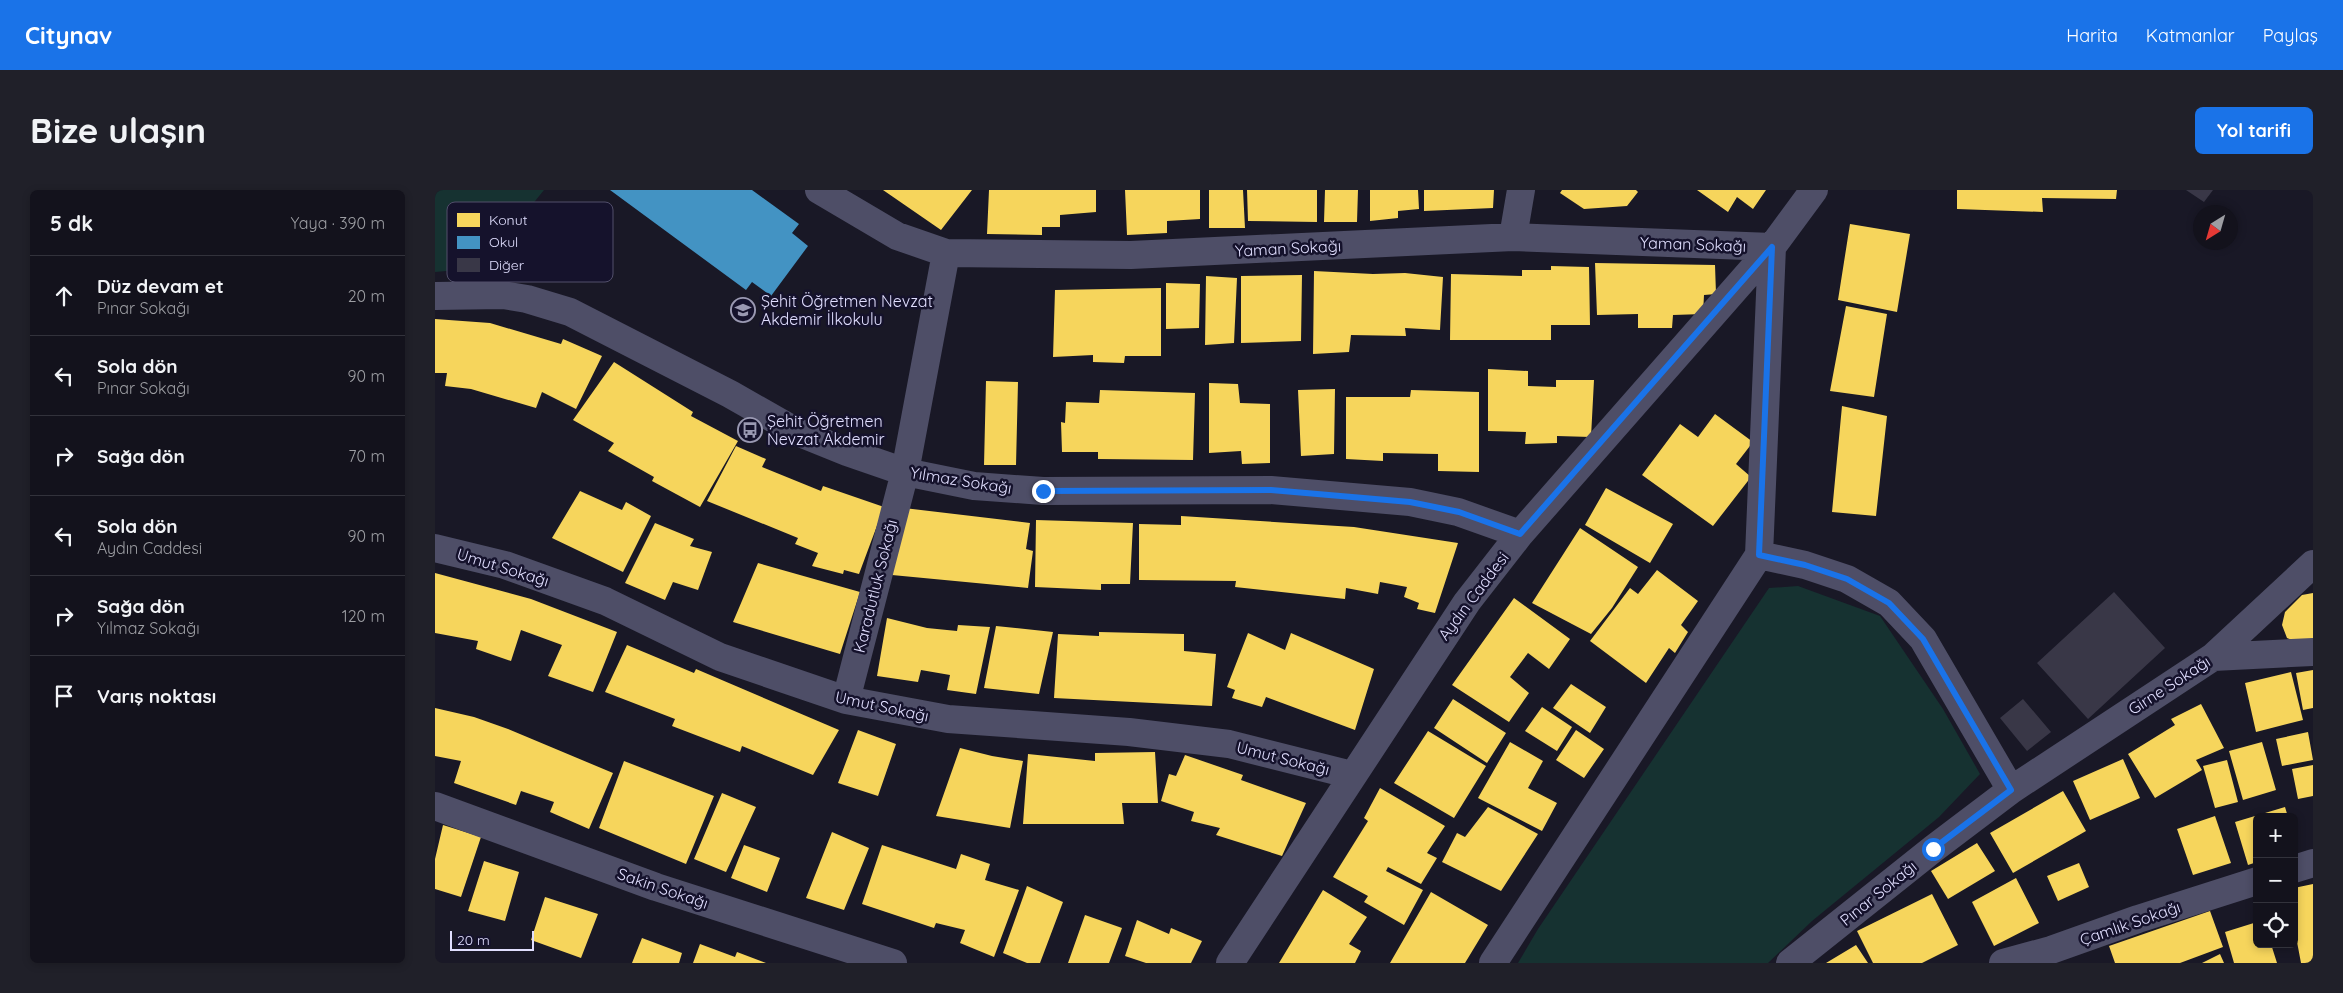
<!DOCTYPE html>
<html lang="tr">
<head>
<meta charset="utf-8">
<style>
  body { margin:0; font-family:Quicksand,sans-serif; background:#202029; color:#f1f3f6 }
  .controls { position:absolute; right:15px; bottom:15px; display:grid; overflow:hidden; border-radius:8px; box-shadow:0 2px 8px #0003 }
  .controls button { width:45px; height:45px; display:grid; place-items:center; padding:0; border:0; border-bottom:1px solid #32323b; background:#13121c; color:#f1f3f6; font:25px sans-serif }
  .compass { position:absolute; left:1758px; top:15px; width:45px; height:45px; border-radius:50%; background:#13121c; box-shadow:0 2px 8px #0003; rotate:217deg }
  .scale { position:absolute; left:15px; bottom:12px; width:84px; box-sizing:border-box; padding-left:5px; border:2px solid #e0defe; border-top:0; font-size:14px; line-height:18px; white-space:nowrap; color:#e0defe; -webkit-text-stroke:4px #15122c; paint-order:stroke }
  .stop { position:absolute; width:15px; height:15px; margin:-11px; border:4px solid #1a73e8; border-radius:50%; background:#fff }
  .stop.end { background:#1a73e8; border-color:#fff; box-shadow:0 1px 5px #0008 }
  .list { margin:0; padding:0; list-style:none }
  h2 { display:flex; justify-content:space-between; align-items:center; height:65px; margin:0; padding:0 20px; font-size:21px }
  h2 small { font-size:16px; font-weight:400; color:#9d9ea3 }
  .list li { display:grid; grid-template-columns:32px 1fr auto; gap:15px; align-items:center; box-sizing:border-box; height:80px; padding:0 20px; border-top:1px solid #32323b }
  .list b { display:block; font-size:19px; white-space:nowrap }
  .list p { margin:0; font-size:16px; white-space:nowrap; color:#9d9ea3 }
  .list em { font-size:16px; font-style:normal; color:#9d9ea3 }
  .icon { flex:none; width:28px; height:28px; fill:none; stroke:currentColor; stroke-width:2; stroke-linecap:round; stroke-linejoin:round }
  .map { position:relative; flex:none; width:1878px; height:773px; overflow:hidden; border-radius:8px }
  header { display:flex; align-items:center; gap:30px; box-sizing:border-box; height:70px; padding:0 25px; background:#1a73e8; color:#fff }
  header strong { font-size:24px }
  nav { display:flex; gap:28px; margin-inline-start:auto; font-size:18px }
  .intro { display:flex; align-items:center; justify-content:space-between; box-sizing:border-box; height:120px; padding:0 30px }
  h1 { margin:0; font-size:35px }
  .button { padding:12px 22px; border-radius:8px; background:#1a73e8; color:#fff; font-size:18px; font-weight:700 }
  main { display:flex; gap:30px; padding:0 30px }
  aside { flex:1; background:#13121c; border-radius:8px; box-shadow:0 2px 8px #0003 }
  .map>svg:first-child { display:block }
</style>
</head>
<body>
<header>
<strong>Citynav</strong>
<nav><a>Harita</a><a>Katmanlar</a><a>Paylaş</a></nav>
</header>
<div class="intro"><h1>Bize ulaşın</h1><a class="button">Yol tarifi</a></div>
<main>
<aside>
<h2>5 dk<small>Yaya · 390 m</small></h2>
<ul class="list">
<li><svg class="icon" aria-label="ahead" viewBox="0 0 24 24"><path d="M12 20V5M6 11l6-6 6 6"/></svg><div><b>Düz devam et</b><p>Pınar Sokağı</p></div><em>20 m</em></li>
<li><svg class="icon" aria-label="left" viewBox="0 0 24 24"><path d="M17 20v-9H6M10 6l-5 5 5 5"/></svg><div><b>Sola dön</b><p>Pınar Sokağı</p></div><em>90 m</em></li>
<li><svg class="icon" aria-label="right" viewBox="0 0 24 24"><path d="M7 20v-9h11M14 6l5 5-5 5"/></svg><div><b>Sağa dön</b></div><em>70 m</em></li>
<li><svg class="icon" aria-label="left" viewBox="0 0 24 24"><path d="M17 20v-9H6M10 6l-5 5 5 5"/></svg><div><b>Sola dön</b><p>Aydın Caddesi</p></div><em>90 m</em></li>
<li><svg class="icon" aria-label="right" viewBox="0 0 24 24"><path d="M7 20v-9h11M14 6l5 5-5 5"/></svg><div><b>Sağa dön</b><p>Yılmaz Sokağı</p></div><em>120 m</em></li>
<li><svg class="icon" aria-label="arrive" viewBox="0 0 24 24"><path d="M6 21V4h12l-3 4 3 4H6"/></svg><div><b>Varış noktası</b></div></li>
</ul>
</aside>
<div class="map">
<svg width="1878" height="773" viewBox="0 0 1878 773">
  <rect width="100%" height="100%" fill="#191826"/>
  <path fill="#163231" d="M0,0H109L46,78L0,82Z
    M1363,396L1445,426L1508,519L1545,584L1504,627L1377,731L1333,773H1083L1103,739L1334,398Z"/>
  <path fill="#f6d55c" d="M448,0H537L506,40Z
    M554,0H661V22L625,25V37H607V45L552,44Z
    M690,0H765V29L732,31V43L692,45Z
    M774,0H808L810,38H774Z
    M812,0H882V32L813,31Z
    M890,0H923L922,32H889Z
    M935,0H983L984,19L963,21V28L935,31Z
    M989,0H1059L1058,18L989,21Z
    M1127,0H1201L1203,2L1192,16L1149,19L1125,3Z
    M1262,0H1331L1318,19L1302,7L1293,22Z
    M1522,0H1682L1681,9L1607,8L1608,22L1522,19Z
    M1415,34L1475,44L1462,122L1403,110Z
    M1160,73L1280,75L1281,104L1269,105L1268,124L1238,125L1237,138H1203V124L1162,125Z
    M1116,76L1154,77L1155,135H1116V150H1015L1016,84L1087,86V80H1116Z
    M879,81L938,84L970,83L1008,87L1005,140L970,138L971,146L916,145L914,162L878,164Z
    M867,85L866,151L806,153V86Z
    M771,86L802,88L799,153L770,155Z
    M731,93L765,94L764,138L731,139Z
    M726,98V166H690L689,173L658,172V165L618,167L620,100Z
    M1411,116L1452,124L1439,207L1395,201Z
    M0,129L55,133L126,154L128,149L167,166L141,219L107,202L101,218L36,199L10,196L12,183H0Z
    M179,172L258,222L256,226L303,251L265,317L217,291L219,287L173,261L179,253L138,230Z
    M1053,179L1093,181V196L1121,197V190H1159L1156,247L1122,246V253L1090,254L1091,242L1053,241Z
    M551,191L583,192L581,275H549Z
    M774,193L803,194L805,213L835,214V273L807,274L806,261L774,263Z
    M900,199L899,264L866,266L863,200Z
    M665,200L760,203L758,270L663,269V262H627L626,232L630,233L631,212L664,213Z
    M976,200L1044,202V282L1003,281V264L948,263V271L911,269V207H975Z
    M1407,216L1452,226L1441,326L1397,322Z
    M1280,224L1318,252L1301,274L1316,287L1278,336L1207,285L1245,234L1263,247Z
    M301,256L331,269L327,277L386,301L388,296L449,317L424,384L409,380L408,384L377,376L383,363L360,354L363,348L272,311Z
    M1171,298L1238,334L1215,373L1150,335Z
    M145,301L187,320L191,312L216,326L188,382L117,348Z
    M469,318L595,333L591,359L598,361L593,398L457,385Z
    M746,326L919,337L1023,353L1000,423L982,419L984,413L969,407L972,397L945,392L943,404L911,398L910,409L800,397L801,391L704,390V334L746,335Z
    M601,330L698,333L695,394H666V400L600,397Z
    M220,333L259,349L255,356L277,362L263,400L238,392L230,410L190,393Z
    M1145,338L1203,377L1177,418L1156,444L1097,413Z
    M323,373L425,402L405,464L298,432Z
    M1222,380L1263,411L1246,435L1253,442L1240,463L1234,458L1211,493L1155,451L1195,398L1203,404Z
    M0,383L96,409L182,442L158,502L113,486L127,455L86,440L76,471L41,459L43,451L0,443Z
    M1878,403V452L1867,454L1852,448L1847,435L1850,422L1867,405Z
    M1079,408L1135,449L1114,479L1093,463L1075,487L1094,503L1074,532L1017,495Z
    M452,428L492,438L522,441L523,435L555,437L541,504L512,500L515,485L486,480L483,492L442,486Z
    M561,436L618,442L604,504L549,498Z
    M664,442L749,444V461L781,464L777,516L619,508L623,444L664,446Z
    M813,443L850,460L856,443L939,479L920,540L831,507L827,517L797,508L800,500L792,497Z
    M192,455L259,483L261,479L404,540L378,585L307,556L305,562L237,536L240,529L170,502Z
    M1878,480V518L1868,520L1861,483Z
    M1856,482L1868,530L1821,542L1810,493Z
    M1136,494L1171,517L1155,543L1118,518Z
    M1018,509L1071,543L1052,573L999,538Z
    M1766,514L1789,558L1761,570L1767,580L1720,608L1693,564L1740,535L1736,529Z
    M1107,517L1137,537L1122,561L1090,541Z
    M0,518L39,527L73,539L178,583L154,639L115,622L119,612L86,601L81,615L19,593L26,571L0,566Z
    M423,540L461,554L443,606L403,593Z
    M1141,540L1169,559L1149,588L1121,570Z
    M993,541L1051,576L1019,628L959,593Z
    M1873,542L1878,570L1847,576L1841,549Z
    M1075,552L1108,571L1093,598L1122,613L1107,641L1043,608Z
    M1827,552L1841,600L1808,610L1794,561Z
    M525,558L557,566L588,571L575,638L501,626Z
    M720,562L723,613H687L689,634H588L593,564L660,571V563Z
    M750,565L808,585L806,590L871,613L847,666L781,645L785,638L756,631L759,622L726,611L734,584L741,586Z
    M1688,569L1705,608L1655,630L1638,591Z
    M1792,570L1803,612L1780,618L1768,576Z
    M189,571L279,606L251,674L164,638Z
    M1878,575V606L1863,609L1857,579Z
    M945,598L1010,636L992,663L1002,668L986,694L953,677L951,681L988,700L969,735L929,712L933,706L898,687L933,631L929,628Z
    M1628,601L1651,641L1578,683L1555,643Z
    M287,603L321,617L291,682L259,669Z
    M1053,617L1103,644L1066,701L1007,672L1022,643L1030,647Z
    M1850,617L1853,627H1822V672L1813,675L1800,632Z
    M1780,626L1796,673L1758,685L1742,639Z
    M8,635L46,647L26,707L0,699V669Z
    M397,642L434,658L409,720L371,708Z
    M1542,653L1560,681L1513,709L1496,681Z
    M309,655L345,668L332,702L296,688Z
    M447,655L521,679L526,664L555,674L550,690L584,700L559,767L525,753L530,740L501,733L499,738L427,714Z
    M49,671L84,682L70,731L33,721Z
    M1644,673L1654,697L1623,711L1612,686Z
    M1581,688L1604,733L1559,756L1537,712Z
    M1878,694V773H1866L1859,736V698Z
    M592,696L628,712L605,773H592L568,763Z
    M888,700L932,727L914,754L926,761L920,773H844Z
    M996,702L1053,735L1030,773H955Z
    M1497,704L1523,755L1487,773H1438L1422,741Z
    M110,707L163,724L146,768L96,750Z
    M1775,721L1788,757L1745,773H1680L1674,756Z
    M650,725L687,738L674,773H633Z
    M702,730L734,744L736,738L767,751L756,773H711L690,766Z
    M1822,732V754H1836L1842,773H1799L1790,742Z
    M207,748L247,763L244,773H197Z
    M265,754L300,767L302,762L331,773H258Z
    M1421,755L1433,773H1391Z
    M1785,764L1789,773H1767Z"/>
  <path fill="#4393c3" d="M175,0H317L364,34L357,43L373,56L336,106L317,92L311,100Z"/>
  <path fill="#393747" d="M1751,0H1778L1769,12Z
    M1679,402L1730,458L1653,529L1602,473Z
    M1588,509L1616,542L1592,561L1565,528Z"/>
  <g fill="none" stroke-linecap="round" stroke-linejoin="round">
    <path stroke="#4e4e67" stroke-width="28" d="M384,0L462,46L511,63L696,65L1078,47L1337,57L1324,365L1058,773
      M1078,47L1086,0
      M0,106L68,105L92,109L135,122L295,204L360,241L412,262L470,282L539,296L608,301L836,300L975,312L1023,322L1085,344
      M0,358L70,375L170,411L285,467L411,510L513,529L694,542L794,554L917,585
      M1324,365L1370,375L1412,389L1454,413L1488,449L1576,600L1498,659L1355,773
      M1778,467L1878,462
      M411,510L470,282L511,63
      M1576,600L1778,467L1878,374
      M0,616L221,697L458,773
      M1859,679L1878,673
      M795,773L1032,412L1085,344L1337,57L1379,0
      M1568,773L1616,760L1703,729L1822,691"/>
  </g>
  <g fill="none" stroke-linecap="round" stroke-linejoin="round">
    <path stroke="#1a73e8" stroke-width="6" d="M608,301L836,300L975,312L1024,322L1085,344L1337,57L1324,365L1370,375L1412,389L1454,413L1488,449L1576,600L1498,659"/>
  </g>
  <defs>
    <symbol id="school-ring" viewBox="-11 -11 22 22"><circle r="9.5" fill="#15122c" stroke="#9a99b2" stroke-width="1.5"/><path d="M0-5L7-2L0 1L-7-2ZM-4 1L0 2.5L4 1V4Q0 6-4 4Z" fill="#9a99b2"/></symbol>
    <symbol id="bus-ring" viewBox="-11 -11 22 22"><circle r="9.5" fill="#15122c" stroke="#9a99b2" stroke-width="1.5"/><path d="M-5-6H5V4H4V6H2V4H-2V6H-4V4H-5ZM-3.5-4V0h7V-4ZM-3.5 1.2v1.5H-2V1.2ZM2 1.2v1.5H3.5V1.2Z" fill="#9a99b2"/></symbol>
  </defs>
  <g fill-rule="evenodd">
    <use href="#school-ring" x="294" y="106" width="28" height="28"/>
    <use href="#bus-ring" x="301" y="226" width="28" height="28"/>
  </g>
  <g text-anchor="middle" dominant-baseline="central" stroke-width="5" stroke-linejoin="round" paint-order="stroke">
    <g font-size="16" fill="#e0defe" stroke="#15122c">
      <text transform="translate(1258 54) rotate(2)">Yaman Sokağı</text>
      <text transform="translate(853 58) rotate(-3)">Yaman Sokağı</text>
      <text transform="translate(526 290) rotate(9)">Yılmaz Sokağı</text>
      <text transform="translate(68 377) rotate(17)">Umut Sokağı</text>
      <text transform="translate(440 396) rotate(-76)">Karadutluk Sokağı</text>
      <text transform="translate(1038 406) rotate(-53)">Aydın Caddesi</text>
      <text transform="translate(1734 495) rotate(-33)">Girne Sokağı</text>
      <text transform="translate(447 516) rotate(12)">Umut Sokağı</text>
      <text transform="translate(848 568) rotate(14)">Umut Sokağı</text>
      <text transform="translate(228 698) rotate(19)">Sakin Sokağı</text>
      <text transform="translate(1443 703) rotate(-39)">Pınar Sokağı</text>
      <text transform="translate(1695 733) rotate(-19)">Çamlık Sokağı</text>
    </g>
    <g font-size="16" fill="#e0defe" stroke="#15122c" text-anchor="start">
      <text x="326" y="111">Şehit Öğretmen Nevzat<tspan x="326" dy="18">Akdemir İlkokulu</tspan></text>
      <text x="332" y="231">Şehit Öğretmen<tspan x="332" dy="18">Nevzat Akdemir</tspan></text>
    </g>
  </g>
  <rect x="12" y="12" width="166" height="80" rx="8" fill="#15122c" stroke="#524f6b" stroke-width="1"/>
  <rect x="22" y="23" width="23" height="14" fill="#f6d55c"/>
  <rect x="22" y="46" width="23" height="13" fill="#4393c3"/>
  <rect x="22" y="68" width="23" height="14" fill="#393747"/>
  <g font-size="14" fill="#e0defe">
    <text x="54" y="35">Konut</text>
    <text x="54" y="57">Okul</text>
    <text x="54" y="80">Diğer</text>
  </g>
</svg>
<div class="controls">
<button>+</button>
<button>−</button>
<button><svg class="icon" aria-label="locate" viewBox="0 0 24 24"><circle cx="12" cy="12" r="6"/><path d="M12 2v4M12 18v4M2 12h4M18 12h4"/></svg></button>
</div>
<svg class="compass" viewBox="-18 -18 36 36"><path d="M0-13l5 13h-10z" fill="#e53935"/><path d="M0 13l5-13h-10z" fill="#9d9ea3"/></svg>
<div class="scale">20 m</div>
<div class="stop" style="left:1498px;top:659px"></div>
<div class="stop end" style="left:608px;top:301px"></div>
</div>
</main>
</body>
</html>
